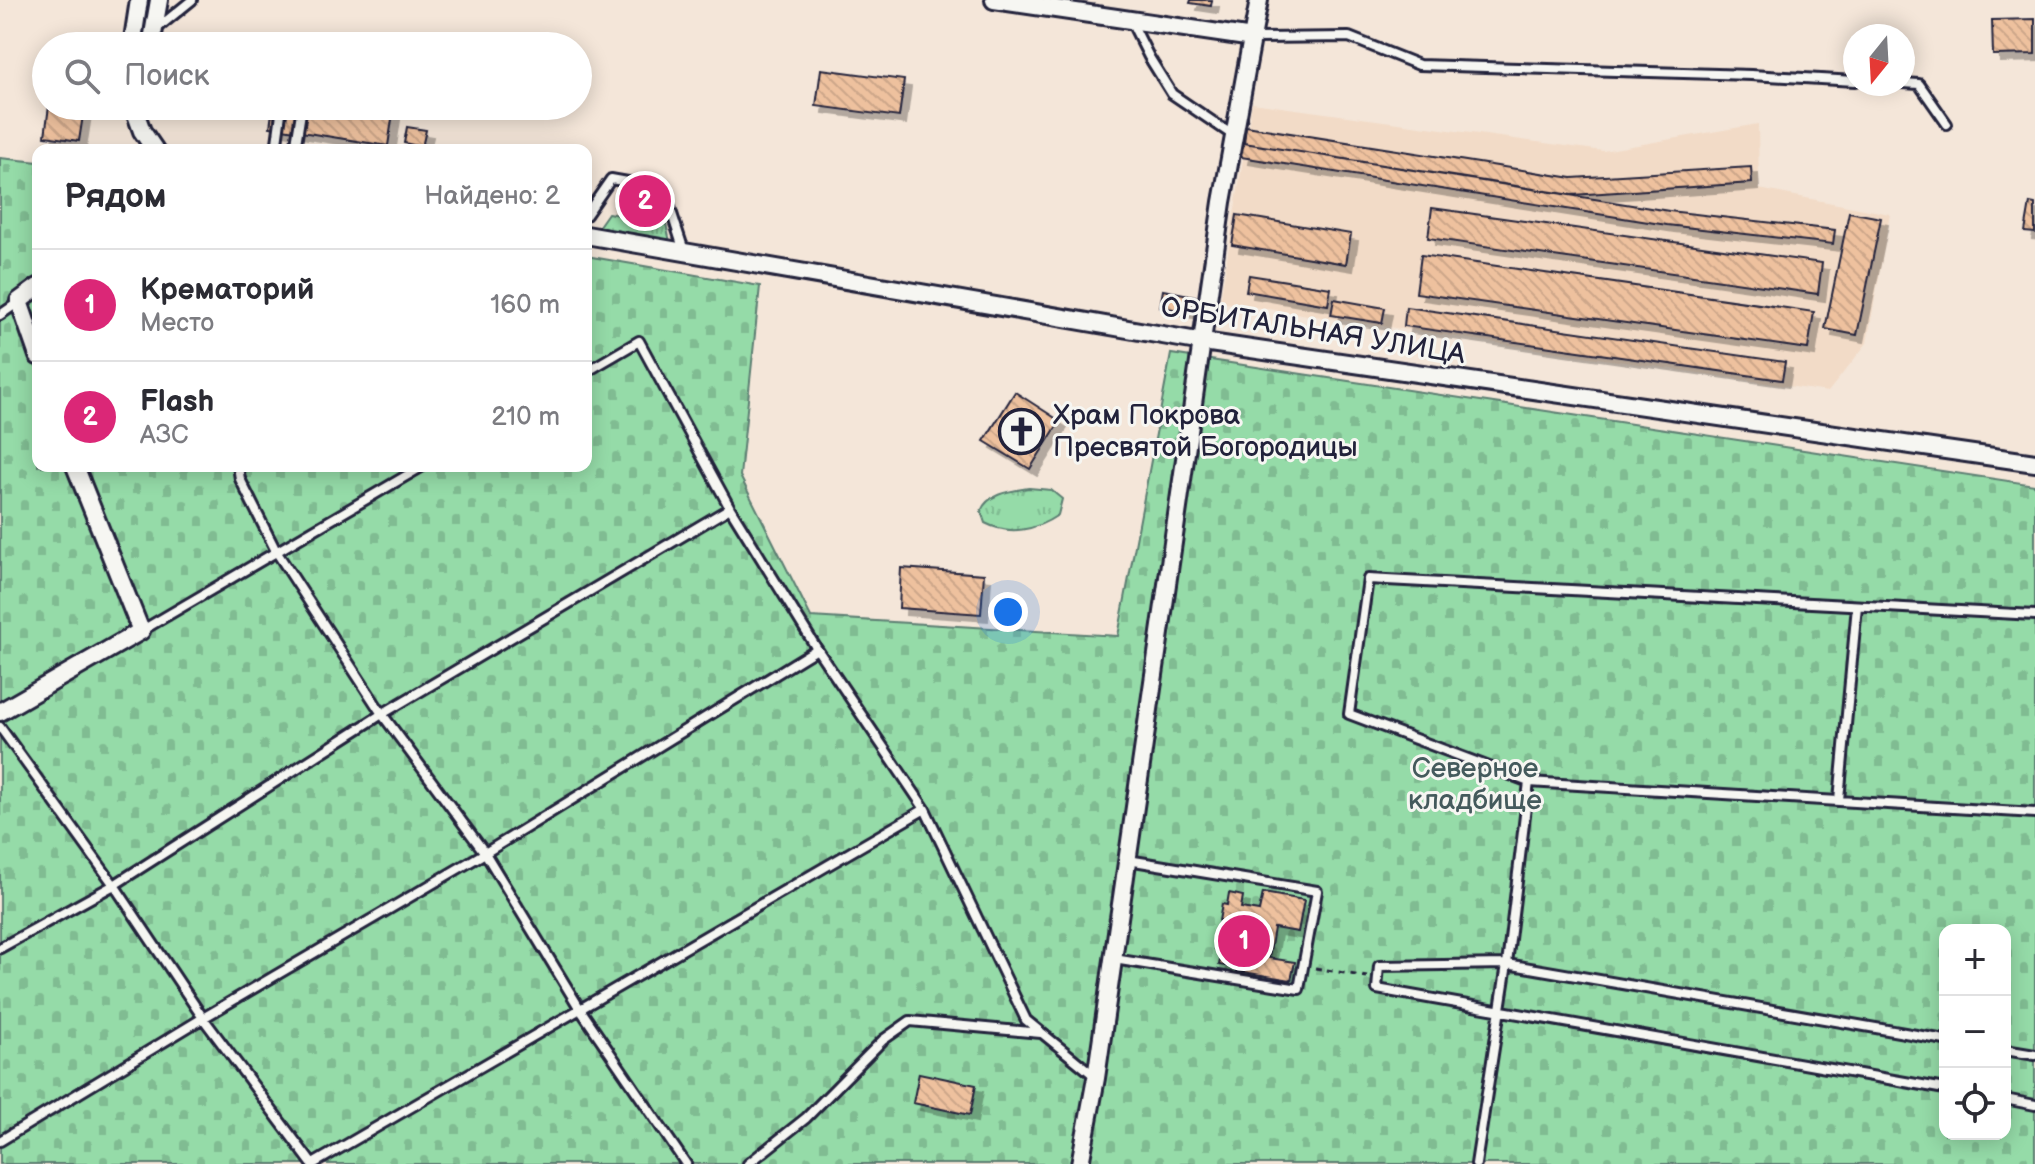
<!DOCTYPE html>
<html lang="ru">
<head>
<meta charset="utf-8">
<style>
  body { margin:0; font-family:"Balsamiq Sans",sans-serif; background:#f7f7f7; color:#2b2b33 }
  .controls { position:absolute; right:24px; bottom:24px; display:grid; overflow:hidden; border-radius:16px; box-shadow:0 4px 20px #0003 }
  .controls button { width:72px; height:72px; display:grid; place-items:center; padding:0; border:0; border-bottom:2px solid #e1e1e2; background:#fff; color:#2b2b33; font:40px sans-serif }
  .compass { position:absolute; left:1843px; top:24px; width:72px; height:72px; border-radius:50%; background:#fff; box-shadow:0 4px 20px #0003; rotate:198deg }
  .you { position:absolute; left:1008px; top:612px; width:28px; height:28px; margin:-20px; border:6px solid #fff; border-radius:50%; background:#1a73e8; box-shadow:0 0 0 12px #1a73e833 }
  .badge { display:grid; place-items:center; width:52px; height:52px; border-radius:50%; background:#db2777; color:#fff; font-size:26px; font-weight:700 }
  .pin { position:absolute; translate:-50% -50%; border:4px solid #fff; box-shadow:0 2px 8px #0006 }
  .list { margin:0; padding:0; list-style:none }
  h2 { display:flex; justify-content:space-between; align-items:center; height:104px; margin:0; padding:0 32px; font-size:34px }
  h2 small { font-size:26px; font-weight:400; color:#7c7c81 }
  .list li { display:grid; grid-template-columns:52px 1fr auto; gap:24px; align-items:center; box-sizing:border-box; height:112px; padding:0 32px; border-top:2px solid #e1e1e2 }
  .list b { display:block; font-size:30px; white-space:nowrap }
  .list p { margin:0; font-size:26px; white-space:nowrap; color:#7c7c81 }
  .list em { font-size:26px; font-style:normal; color:#7c7c81 }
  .icon { flex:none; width:44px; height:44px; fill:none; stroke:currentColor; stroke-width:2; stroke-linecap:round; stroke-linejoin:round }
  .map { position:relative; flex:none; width:2035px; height:1164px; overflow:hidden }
  .search { position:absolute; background:#fff; box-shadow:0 4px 20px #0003; left:32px; top:32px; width:560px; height:88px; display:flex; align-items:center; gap:20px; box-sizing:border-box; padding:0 28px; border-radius:44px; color:#7c7c81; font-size:30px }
  .panel { position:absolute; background:#fff; box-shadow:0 4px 20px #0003; left:32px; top:144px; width:560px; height:328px; border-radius:16px }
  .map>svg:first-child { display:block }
</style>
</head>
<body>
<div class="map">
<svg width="2035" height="1164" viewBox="0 0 2035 1164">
  <defs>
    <pattern id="grass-tufts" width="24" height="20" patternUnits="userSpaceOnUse" patternTransform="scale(2)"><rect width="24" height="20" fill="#95dba8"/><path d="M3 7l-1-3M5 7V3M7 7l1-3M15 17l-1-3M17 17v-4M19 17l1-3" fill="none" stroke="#80bc92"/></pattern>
    <pattern id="cemetery-stones" width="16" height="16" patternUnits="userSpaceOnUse" patternTransform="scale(2)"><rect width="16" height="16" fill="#95dba8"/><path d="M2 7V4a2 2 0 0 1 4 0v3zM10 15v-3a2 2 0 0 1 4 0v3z" fill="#80bc92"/></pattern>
    <pattern id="building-back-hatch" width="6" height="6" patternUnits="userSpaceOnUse" patternTransform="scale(2)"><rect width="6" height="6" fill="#eec19e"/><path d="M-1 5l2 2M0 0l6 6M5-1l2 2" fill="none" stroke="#cca689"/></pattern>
    <filter id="shadow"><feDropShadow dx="7" dy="7" stdDeviation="0" flood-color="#0004"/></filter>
  </defs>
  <rect width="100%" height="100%" fill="#f4e6d9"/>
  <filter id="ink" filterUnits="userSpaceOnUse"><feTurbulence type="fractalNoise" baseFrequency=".0125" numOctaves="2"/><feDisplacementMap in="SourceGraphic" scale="16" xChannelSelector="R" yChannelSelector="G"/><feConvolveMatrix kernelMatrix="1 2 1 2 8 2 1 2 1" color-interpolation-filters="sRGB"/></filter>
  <g filter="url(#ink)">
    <path fill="#f2dbc7" d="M1252,103L1603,151L1758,124L1759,189L1890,214L1867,343L1828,392L1220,302Z"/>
    <path fill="url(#grass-tufts)" stroke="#5c7e72" stroke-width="2" d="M608,213L666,224L671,246L594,233Z
      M1029,488L1051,490L1062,499L1058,515C1036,530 1010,536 985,523L981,511C988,493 1011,491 1029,488Z"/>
    <path fill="url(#cemetery-stones)" stroke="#5c7e72" stroke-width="2" fill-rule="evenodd" d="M0,158L38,162V466H586V256L760,286L740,476L811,617L1118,636L1171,354L2035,485V1164H0ZM1945,930H2005V1134H1945Z"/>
    <path fill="url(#building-back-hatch)" stroke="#22223b" stroke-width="2" filter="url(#shadow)" d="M1191,0H1212L1211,6L1190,3Z
      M2035,19V54L1993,55L1992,20Z
      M821,69L904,80L899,117L816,106Z
      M49,106L84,109L79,141L45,136Z
      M273,106H394L388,146L270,127Z
      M1246,126L1572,178L1751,167L1752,183L1572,195L1244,143Z
      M407,127L426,130L422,147L404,143Z
      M1244,143L1669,211L1835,230L1833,244L1667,225L1241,157Z
      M641,175L660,180L651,220L631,215Z
      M2030,203L2035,204V233L2025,232Z
      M1432,208L1822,263L1818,294L1428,238Z
      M1849,212L1881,218L1857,335L1825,329Z
      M1237,215L1351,234L1346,264L1232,245Z
      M1421,255L1814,312L1808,349L1416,293Z
      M1249,275L1331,288L1328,305L1246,291Z
      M1163,290L1195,296L1192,312L1160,307Z
      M1334,299L1385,308L1382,323L1331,315Z
      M1406,307L1785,362L1782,380L1404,326Z
      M1015,392L1060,421L1030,469L984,441Z
      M901,568L984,574L981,614L899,608Z
      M1229,893L1243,896L1241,908L1259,911L1263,893L1304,900L1298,932L1274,928L1269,958L1295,962L1291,980L1237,971L1238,968L1219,965L1222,951L1214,949L1222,904L1227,905Z
      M919,1073L976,1085L970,1115L913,1103Z"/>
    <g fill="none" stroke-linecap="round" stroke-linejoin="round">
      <defs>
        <path id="service" d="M1131,21L1149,57L1172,94L1234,136
          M155,30L192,0
          M1254,38L1349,37L1419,65L1751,75L1855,81
          M1903,83L1919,84L1947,124
          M276,150L282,106
          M295,150L302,106
          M658,188L664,189L684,251
          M586,215L611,179L639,184
          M0,315L19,302
          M586,372L639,341L730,508L817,649L925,809L1026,1020L1096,1077
          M238,466L240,479L276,551L382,714L485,853L580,1009L686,1164
          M2035,615L1368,579L1349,714L1529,782L2035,813
          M141,631L423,466
          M0,727L114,885L203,1018L312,1164
          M1839,800L1857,606
          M0,948L114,885L382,714L730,508
          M1114,959L1299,989L1317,891L1128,860
          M1945,1040L1507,964L1379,966L1377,989L1945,1089
          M2005,1050L2035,1055
          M2005,1099L2035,1105
          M0,1141L203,1018L485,853L817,649
          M313,1164L925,809
          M748,1164L806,1118L883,1040L910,1021L1041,1033
          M1476,1164L1507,964L1529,782"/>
        <path id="minor" d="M994,0L1253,38
          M132,46L139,0
          M151,46L159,0
          M133,106L142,131L155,150
          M586,235L1203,342L2035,463
          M38,287L19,301L38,356
          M0,712L141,631L75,466
          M1080,1164L1096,1078L1222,202L1259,0"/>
      </defs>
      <use href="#service" stroke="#22223b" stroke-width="14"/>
      <use href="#minor" stroke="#22223b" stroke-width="22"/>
      <path stroke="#22223b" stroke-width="3" stroke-dasharray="6 6" stroke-linecap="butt" d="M1315,968L1367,977"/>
      <use href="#service" stroke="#f6f6f2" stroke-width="8"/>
      <use href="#minor" stroke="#f6f6f2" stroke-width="16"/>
    </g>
  </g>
  <defs>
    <symbol id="church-ring" viewBox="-11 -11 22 22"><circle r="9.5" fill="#f6f6f2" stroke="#22223b" stroke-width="1.5"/><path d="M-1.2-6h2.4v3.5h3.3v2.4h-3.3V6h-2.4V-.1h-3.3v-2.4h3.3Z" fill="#22223b"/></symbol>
  </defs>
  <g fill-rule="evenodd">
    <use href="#church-ring" x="996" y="406" width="51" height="51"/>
  </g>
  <g text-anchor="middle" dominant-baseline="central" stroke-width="6" stroke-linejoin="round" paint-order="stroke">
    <g font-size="28" fill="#22223b" stroke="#f6f6f2">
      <text transform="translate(1313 331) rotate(9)">ОРБИТАЛЬНАЯ УЛИЦА</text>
    </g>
    <g font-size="28" fill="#22223b" stroke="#f6f6f2" text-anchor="start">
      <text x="1053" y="415">Храм Покрова<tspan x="1053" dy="32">Пресвятой Богородицы</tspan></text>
    </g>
    <g font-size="28" fill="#445a5c" stroke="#f6f6f2">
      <text x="1475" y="768">Северное<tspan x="1475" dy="32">кладбище</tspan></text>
    </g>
  </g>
</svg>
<div class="controls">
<button>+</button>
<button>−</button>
<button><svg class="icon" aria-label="locate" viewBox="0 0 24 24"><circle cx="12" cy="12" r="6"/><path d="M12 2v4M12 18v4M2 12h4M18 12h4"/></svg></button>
</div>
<svg class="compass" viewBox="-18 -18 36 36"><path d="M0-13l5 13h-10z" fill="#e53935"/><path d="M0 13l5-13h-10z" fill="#7c7c81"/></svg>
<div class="you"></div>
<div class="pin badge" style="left:1244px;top:941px">1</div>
<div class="pin badge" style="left:645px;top:201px">2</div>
<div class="search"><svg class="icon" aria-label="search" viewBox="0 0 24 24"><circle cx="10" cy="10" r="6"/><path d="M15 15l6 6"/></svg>Поиск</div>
<section class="panel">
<h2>Рядом<small>Найдено: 2</small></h2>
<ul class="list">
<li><span class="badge">1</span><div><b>Крематорий</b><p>Место</p></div><em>160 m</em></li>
<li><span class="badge">2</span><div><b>Flash</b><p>АЗС</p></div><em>210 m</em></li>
</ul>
</section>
</div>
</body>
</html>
